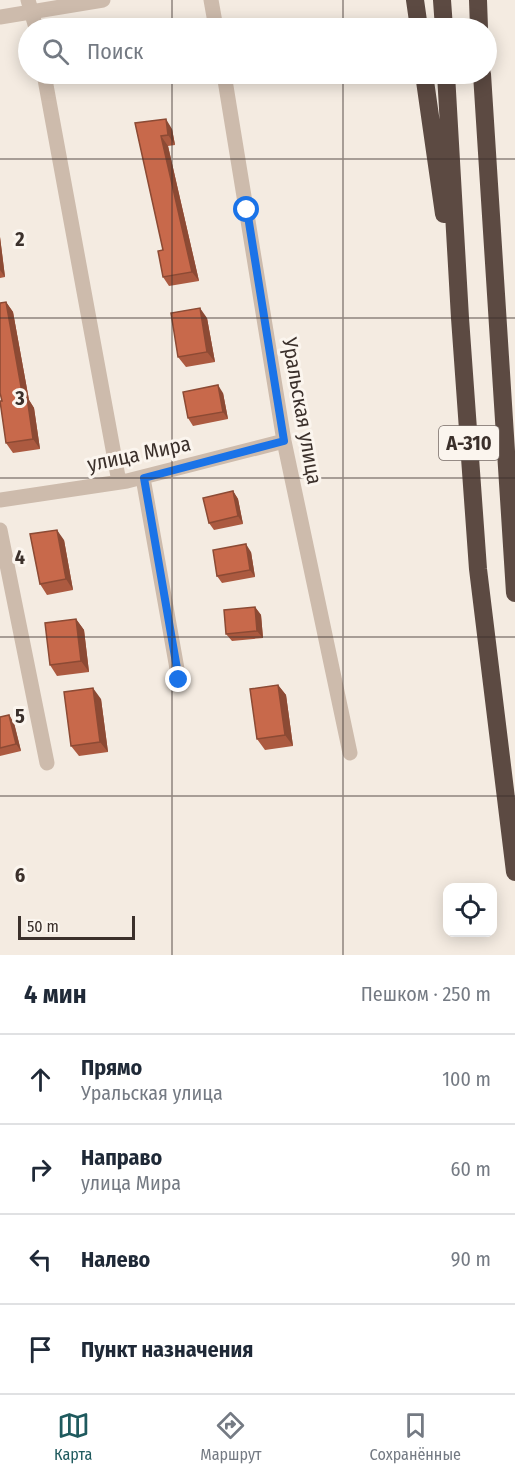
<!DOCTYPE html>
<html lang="ru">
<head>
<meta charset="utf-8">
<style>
  body { margin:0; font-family:"Fira Sans Condensed",sans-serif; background:#f6f6f7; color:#1f2937 }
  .controls { position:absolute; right:18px; bottom:18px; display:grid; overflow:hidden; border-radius:12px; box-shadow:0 3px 15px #0003 }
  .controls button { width:54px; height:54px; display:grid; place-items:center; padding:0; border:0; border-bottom:2px solid #e0e1e3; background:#fff; color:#1f2937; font:30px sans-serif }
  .scale { position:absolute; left:18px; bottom:15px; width:117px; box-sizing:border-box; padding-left:6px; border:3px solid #3b302b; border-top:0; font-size:16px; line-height:21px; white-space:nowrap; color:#3b302b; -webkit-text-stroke:4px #fbf5ee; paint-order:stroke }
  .stop { position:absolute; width:18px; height:18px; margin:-14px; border:4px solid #1a73e8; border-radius:50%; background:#fff }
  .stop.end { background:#1a73e8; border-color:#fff; box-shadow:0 2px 6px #0008 }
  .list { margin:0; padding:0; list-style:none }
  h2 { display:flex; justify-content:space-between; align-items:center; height:78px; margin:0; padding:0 24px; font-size:26px }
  h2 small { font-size:20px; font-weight:400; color:#747a83 }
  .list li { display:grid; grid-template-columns:39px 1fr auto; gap:18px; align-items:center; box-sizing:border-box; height:90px; padding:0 24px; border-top:2px solid #e0e1e3 }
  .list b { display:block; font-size:22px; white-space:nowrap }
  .list p { margin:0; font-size:20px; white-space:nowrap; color:#747a83 }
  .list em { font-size:20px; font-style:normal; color:#747a83 }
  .icon { flex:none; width:33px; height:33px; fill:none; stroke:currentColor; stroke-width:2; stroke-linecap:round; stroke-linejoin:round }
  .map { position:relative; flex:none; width:515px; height:955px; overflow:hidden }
  .search { position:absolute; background:#fff; box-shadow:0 3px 15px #0003; left:18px; right:18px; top:18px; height:66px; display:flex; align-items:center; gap:15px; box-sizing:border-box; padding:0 21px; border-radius:33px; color:#747a83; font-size:22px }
  .sheet { height:438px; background:#fff }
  nav { display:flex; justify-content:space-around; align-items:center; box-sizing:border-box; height:84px; border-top:2px solid #e0e1e3; background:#fff; font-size:16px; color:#747a83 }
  nav a { display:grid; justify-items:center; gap:3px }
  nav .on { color:#1f5a5e }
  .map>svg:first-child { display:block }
</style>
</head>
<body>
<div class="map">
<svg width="515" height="955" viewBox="0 0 515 955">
  <rect width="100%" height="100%" fill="#f4ebe1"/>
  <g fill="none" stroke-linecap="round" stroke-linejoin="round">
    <path stroke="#cdbbac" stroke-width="15" d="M28,0L36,28
      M211,0L216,28
      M0,17L103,0
      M44,74L119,482
      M224,74L284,441L350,753
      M143,478L179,680
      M0,500L127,481L284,441
      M0,530L47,763"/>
    <path stroke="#5c4a42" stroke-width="18" d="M415,0L419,28
      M442,0L444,28
      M478,0L479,28
      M424,74L444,214
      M446,74L460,318L478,569L515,872
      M482,74L515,593"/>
  </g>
  <path fill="#ac5a40" d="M129,74H158L133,79Z
    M135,123L172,129L175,145L168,146L199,281L169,286L163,277V250Z
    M0,237L5,277L0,278Z
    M6,302L13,312L29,400L34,408L40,449L13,453L6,443L2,401Z
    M207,318L215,362L186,367L178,357Z
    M223,393L228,419L193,426L188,418Z
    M233,491L238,499L243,524L214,530L209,523Z
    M64,540L73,590L47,595L40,584Z
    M251,552L255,577L222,583L217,576Z
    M255,607L261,615L263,638L232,641L226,634Z
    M76,619L84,630L89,672L57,676L50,665Z
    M278,685L286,695L293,746L265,750L257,739Z
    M101,699L108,752L79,756L71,746Z
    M9,715L14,723L21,751L0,756V717Z"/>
  <path fill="#8c4a34" d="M166,119L172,129L175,145L168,135Z
    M161,136L168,146L199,281L192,272Z
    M0,237L5,277L0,270Z
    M6,302L13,312L29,400L34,408L40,449L33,439L23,398Z
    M200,308L207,318L215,362L207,352Z
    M218,385L223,393L228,419L223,412Z
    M233,491L238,499L243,524L238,516Z
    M57,530L64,540L73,590L66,579Z
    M246,544L251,552L255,577L250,570Z
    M255,607L261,615L263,638L257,631Z
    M76,619L84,630L89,672L81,661Z
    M278,685L286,695L293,746L285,735Z
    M93,688L101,699L108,752L100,742Z
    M9,715L14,723L21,751L16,744Z"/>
  <path fill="#c8694b" stroke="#8c4a34" stroke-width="1.5" d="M166,119L168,135L161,136L192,272L163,277L158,251L163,250L135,123Z
    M6,302L23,398L27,397L33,439L6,443L0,401H2L0,393V303Z
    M200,308L207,352L178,357L171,313Z
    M218,385L223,412L188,418L183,392Z
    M233,491L238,516L209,523L203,498Z
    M57,530L66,579L40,584L30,534Z
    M246,544L250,570L217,576L213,550Z
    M255,607L257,631L226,634L224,610Z
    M76,619L81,661L50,665L45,623Z
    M278,685L285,735L257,739L250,689Z
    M93,688L100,742L71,746L64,692Z
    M9,715L16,744L0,748V717Z"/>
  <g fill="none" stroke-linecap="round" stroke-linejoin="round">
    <path stroke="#1a73e8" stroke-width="8" d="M179,680L144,478L284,441L247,210"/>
  </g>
  <path fill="none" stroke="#3b302b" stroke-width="1.5" stroke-opacity="0.55" d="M172,0V28M343,0V28M172,74V955M343,74V955M0,159H515M0,318H515M0,478H515M0,637H515M0,796H515"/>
  <g text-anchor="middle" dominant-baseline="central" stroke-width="6" stroke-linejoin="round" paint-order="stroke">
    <rect fill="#fbf5ee" stroke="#756b66" stroke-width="1.5" x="439" y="426" width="60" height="34" rx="4.5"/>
    <g font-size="20" font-weight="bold" fill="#3b302b">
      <text x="469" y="443">А-310</text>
    </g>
    <g font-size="21" fill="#3b302b" stroke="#fbf5ee">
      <text transform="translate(302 411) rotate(80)">Уральская улица</text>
      <text transform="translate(139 454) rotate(-12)">улица Мира</text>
    </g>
  </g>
  <g font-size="20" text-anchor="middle" font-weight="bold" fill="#3b302b" stroke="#fbf5ee" stroke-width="6" stroke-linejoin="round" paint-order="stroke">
    <text x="20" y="246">2</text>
    <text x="20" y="405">3</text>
    <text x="20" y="564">4</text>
    <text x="20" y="723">5</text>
    <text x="20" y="882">6</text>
  </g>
</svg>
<div class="controls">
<button><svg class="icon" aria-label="locate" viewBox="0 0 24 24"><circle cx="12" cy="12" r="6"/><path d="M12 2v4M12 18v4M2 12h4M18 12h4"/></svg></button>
</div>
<div class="scale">50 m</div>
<div class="stop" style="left:247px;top:210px"></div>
<div class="stop end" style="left:179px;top:680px"></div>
<div class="search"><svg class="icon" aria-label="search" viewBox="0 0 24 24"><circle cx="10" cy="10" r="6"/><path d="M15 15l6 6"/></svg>Поиск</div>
</div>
<section class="sheet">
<h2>4 мин<small>Пешком · 250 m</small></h2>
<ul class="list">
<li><svg class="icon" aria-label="ahead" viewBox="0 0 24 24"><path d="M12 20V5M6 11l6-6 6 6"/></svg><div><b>Прямо</b><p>Уральская улица</p></div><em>100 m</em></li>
<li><svg class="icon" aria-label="right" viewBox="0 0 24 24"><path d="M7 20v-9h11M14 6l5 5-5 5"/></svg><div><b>Направо</b><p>улица Мира</p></div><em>60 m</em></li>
<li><svg class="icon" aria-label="left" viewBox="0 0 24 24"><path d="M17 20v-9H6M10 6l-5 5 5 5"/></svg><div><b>Налево</b></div><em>90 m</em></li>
<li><svg class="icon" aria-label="arrive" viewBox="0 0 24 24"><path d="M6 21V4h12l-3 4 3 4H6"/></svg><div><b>Пункт назначения</b></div></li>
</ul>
</section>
<nav>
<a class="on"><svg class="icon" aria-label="map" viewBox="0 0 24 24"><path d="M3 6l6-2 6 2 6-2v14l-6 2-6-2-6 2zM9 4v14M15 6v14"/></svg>Карта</a>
<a><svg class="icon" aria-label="directions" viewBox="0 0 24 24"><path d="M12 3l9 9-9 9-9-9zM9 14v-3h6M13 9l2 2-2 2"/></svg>Маршрут</a>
<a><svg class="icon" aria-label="saved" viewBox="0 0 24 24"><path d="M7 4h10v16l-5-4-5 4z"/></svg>Сохранённые</a>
</nav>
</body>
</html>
